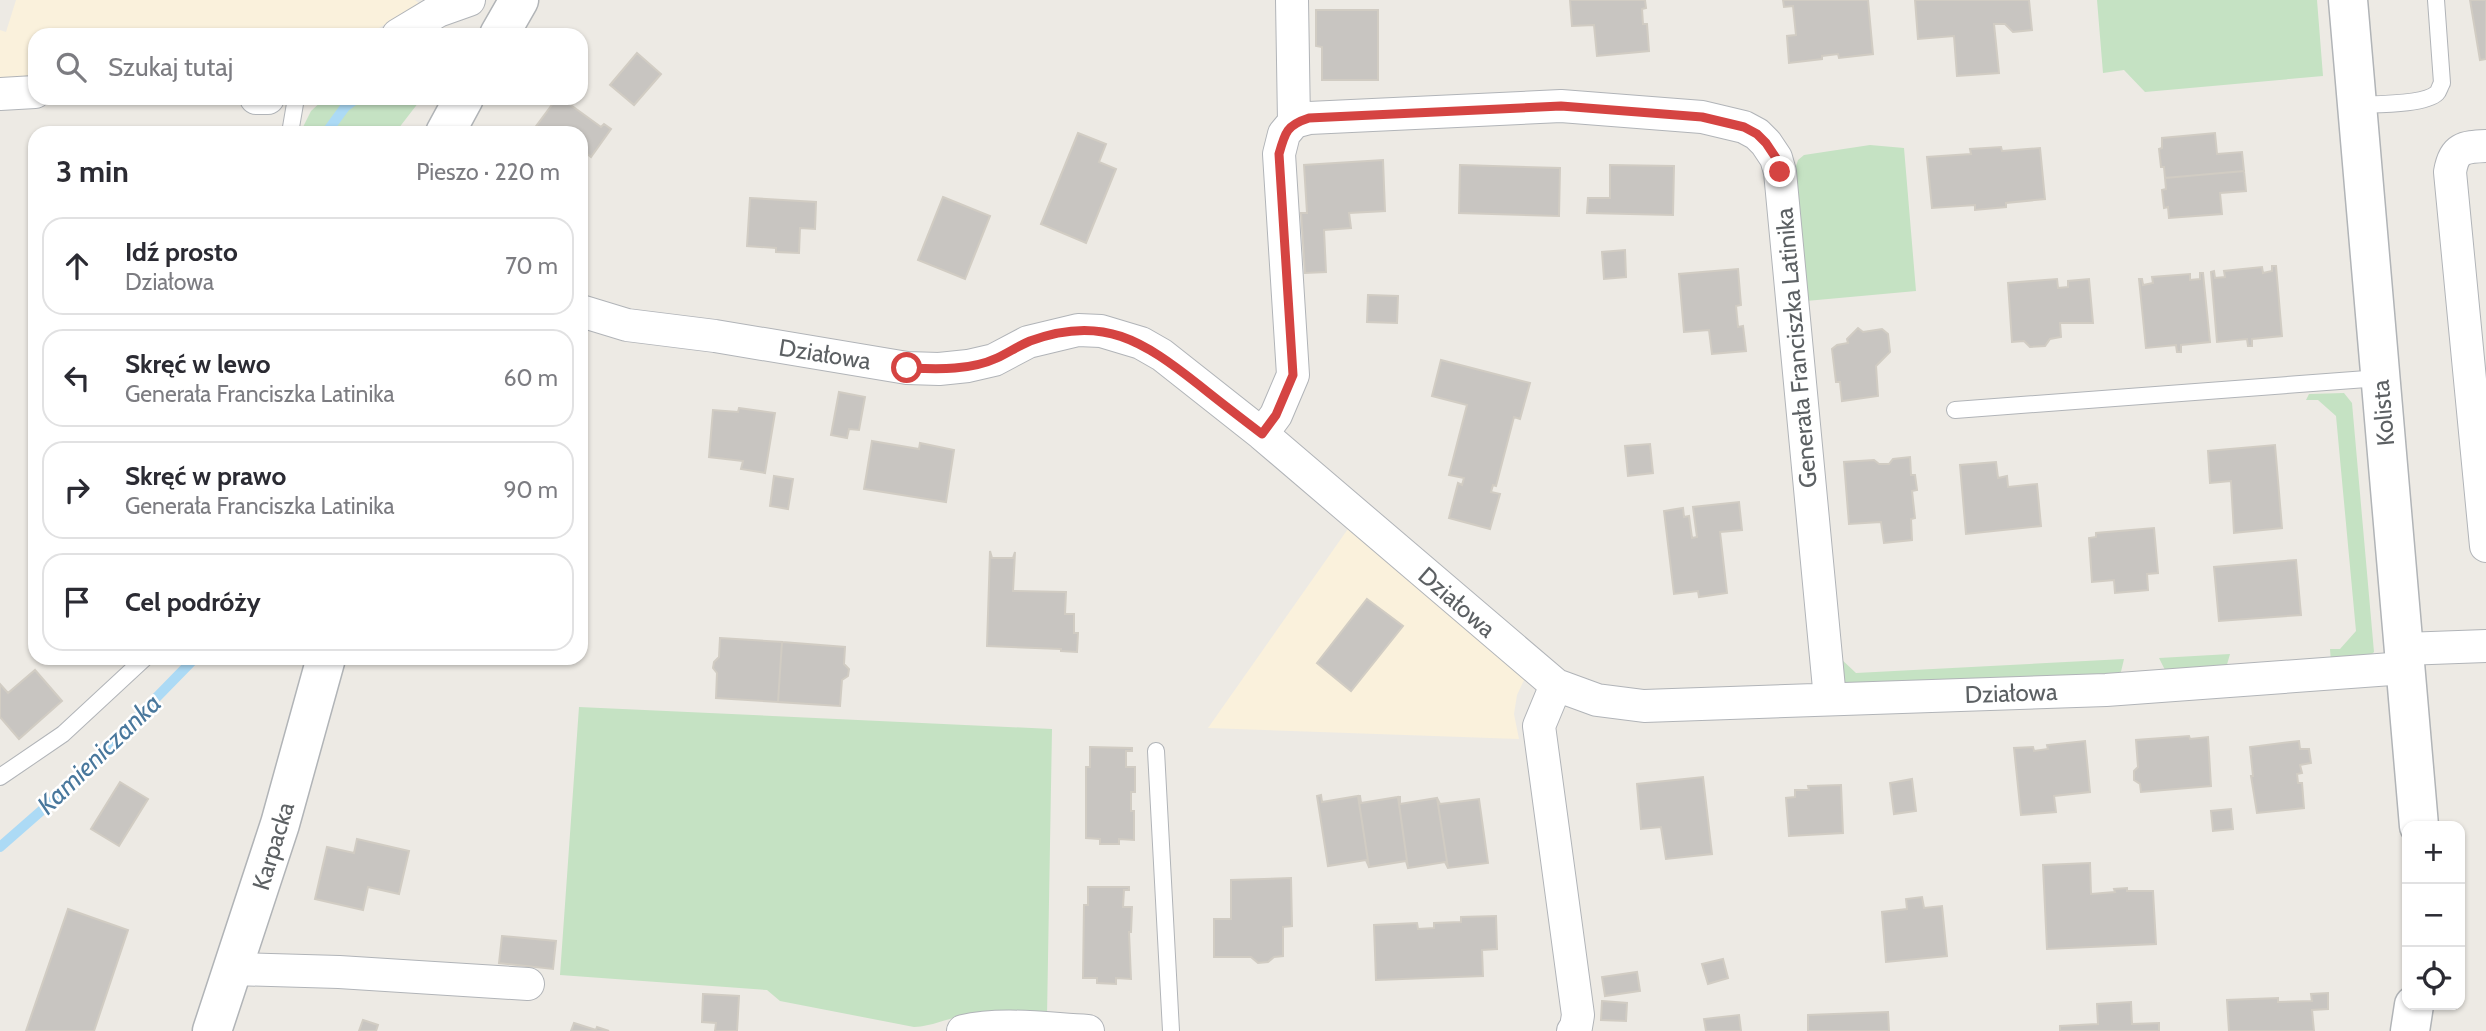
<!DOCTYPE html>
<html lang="pl">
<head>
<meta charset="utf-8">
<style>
  body { margin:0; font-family:Cabin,sans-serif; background:#f7f7f7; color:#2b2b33 }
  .controls { position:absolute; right:21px; bottom:21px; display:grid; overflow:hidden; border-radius:14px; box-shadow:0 2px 5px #0004 }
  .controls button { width:63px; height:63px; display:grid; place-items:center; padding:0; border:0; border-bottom:2px solid #e1e1e2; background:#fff; color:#2b2b33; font:35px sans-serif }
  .stop { position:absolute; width:21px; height:21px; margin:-16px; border:5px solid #d54442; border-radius:50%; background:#fff }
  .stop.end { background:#d54442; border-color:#fff; box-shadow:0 2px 7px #0008 }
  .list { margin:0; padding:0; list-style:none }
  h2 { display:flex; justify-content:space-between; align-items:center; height:91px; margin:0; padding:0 28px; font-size:30px }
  h2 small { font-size:23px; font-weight:400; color:#7c7c81 }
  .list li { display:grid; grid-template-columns:46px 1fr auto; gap:21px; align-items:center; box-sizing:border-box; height:98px; margin:0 14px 14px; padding:0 14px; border:2px solid #e1e1e2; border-radius:21px }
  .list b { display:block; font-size:26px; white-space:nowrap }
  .list p { margin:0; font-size:23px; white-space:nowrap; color:#7c7c81 }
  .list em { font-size:23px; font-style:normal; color:#7c7c81 }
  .icon { flex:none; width:38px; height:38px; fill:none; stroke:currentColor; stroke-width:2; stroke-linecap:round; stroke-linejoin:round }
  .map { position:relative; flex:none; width:2486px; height:1031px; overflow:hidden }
  .search { position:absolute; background:#fff; box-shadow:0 2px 5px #0004; left:28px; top:28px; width:560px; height:77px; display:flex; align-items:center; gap:18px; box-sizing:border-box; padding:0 24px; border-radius:21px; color:#7c7c81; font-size:26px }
  .panel { position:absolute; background:#fff; box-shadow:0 2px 5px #0004; left:28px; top:126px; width:560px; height:539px; border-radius:21px }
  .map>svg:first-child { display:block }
</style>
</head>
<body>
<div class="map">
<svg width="2486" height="1031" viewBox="0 0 2486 1031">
  <rect width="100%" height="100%" fill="#edeae4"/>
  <path fill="#faf1dc" d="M16,0H415L420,4L367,35H35V86L0,89V30L6,32Z
    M1350,526L1525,678L1517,695L1514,714L1519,739L1208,728Z"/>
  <path fill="#c5e2c3" d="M2097,0H2317L2323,76L2145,92L2124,70L2103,73Z
    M325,98H422L395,133H300L311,111Z
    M1870,145L1904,148L1916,291L1806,301L1792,178L1798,160L1804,155Z
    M2344,393L2352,403L2374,652L2367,659L2331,662L2330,649H2340L2356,631L2336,416L2318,400H2306L2309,394Z
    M2230,654L2226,668L2166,672L2159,658Z
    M1840,658L1856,673L2124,659L2120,676L1849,687L1841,680Z
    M579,707L1052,729L1047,1017C1021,1016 994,1012 968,1015C949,1017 935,1026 914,1027L780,1001L767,990L560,975Z"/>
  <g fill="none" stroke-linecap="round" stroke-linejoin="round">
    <path stroke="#acdaf5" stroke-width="10" d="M326,133L345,107L357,98
      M0,847L73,783L195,658"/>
  </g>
  <path fill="#c8c5c1" stroke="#d1ccc3" stroke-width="2" d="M1570,0H1645L1646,8L1642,9L1643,24H1647L1649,51L1597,56L1594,25L1572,26Z
    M1783,0H1868L1873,54L1839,58L1838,54L1822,56V59L1789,63L1787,36L1796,35L1793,6L1784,7Z
    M1915,0H2029L2032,30L2013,32L2005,24H1994L1999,73L1957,76L1954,36L1918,39Z
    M2470,0H2486V59L2480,60Z
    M1316,10H1378V80H1322V47L1316,46Z
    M637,53L661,74L634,105L610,85Z
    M557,98H561L601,127L604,124L611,129L591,157L581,149V133H531Z
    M1078,133L1106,144L1099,162L1116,169L1086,243L1041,224Z
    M2215,133L2217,154L2242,152L2244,171L2165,178L2164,167H2161L2159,149L2162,148V138Z
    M2001,147L2002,151L2040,148L2045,199L2006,203V207L1975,210V205L1932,208L1927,157L1971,154L1970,149Z
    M1383,160L1385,211L1349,213L1351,228L1324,230L1326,272L1305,273L1301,213H1307L1304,165Z
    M1460,165L1560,168L1559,216L1459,213Z
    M1610,165L1674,166L1673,215L1587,213L1588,198H1610Z
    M2244,171L2246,191L2220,193L2222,214L2169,218L2168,207L2164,208L2162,190L2166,189L2165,178Z
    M943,197L990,216L965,279L918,260Z
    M750,198L816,202L815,229L800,228L799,253L776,252V248L747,246Z
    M1625,250L1626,277L1604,279L1602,252Z
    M2272,266H2276L2282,336L2252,339V346H2248L2247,339L2217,342L2211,272L2214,271L2215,278L2225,277L2224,271L2262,267L2263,273L2272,271Z
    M1738,269L1741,305L1736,306L1738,327L1743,326L1746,351L1712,354L1709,330L1684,332L1679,274Z
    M2200,273H2203L2210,342L2181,345V352H2177L2176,345L2146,348L2139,279H2142L2143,285L2153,283L2152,277L2190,274V280L2200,279Z
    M2057,279L2058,288L2068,287V281L2089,279L2093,323H2060L2061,337L2050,339L2045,346L2030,347L2024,341L2012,342L2008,283Z
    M1368,295L1398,296L1397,323L1367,322Z
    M1858,328L1863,332L1882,329L1888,334L1890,352L1876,366L1878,396L1842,401L1840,382H1836L1832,349L1837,345L1848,343L1847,339Z
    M1441,360L1530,383L1520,419L1514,417L1496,486L1493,485L1491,492L1500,494L1490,529L1449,518L1458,483L1462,485L1464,478L1449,475L1467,405L1432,396Z
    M839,392L865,397L859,430L849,429L847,438L831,435Z
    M739,408L775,413L765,473L741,469L743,461L709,457L713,410L738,412Z
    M872,441L919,449L920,443L954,450L946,502L864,489Z
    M1650,444L1653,473L1628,476L1625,446Z
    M2275,445L2282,528L2234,533L2231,481L2210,483L2208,451Z
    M1910,457L1911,475H1915L1917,490L1912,491L1915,518L1911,519L1912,540L1884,543L1881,522L1849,524L1844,462L1874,460L1879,464H1889L1893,459Z
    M1996,462L1998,478L2007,476L2008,487L2037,484L2041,526L1966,534L1960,465Z
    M774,476L793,479L788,509L770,506Z
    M1739,502L1742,530L1720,532L1727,593L1699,597L1698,591L1674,594L1664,511L1683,508L1684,517L1689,516L1692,538L1697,537L1693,507Z
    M2154,528L2158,573L2147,574L2148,590L2115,593L2114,580L2092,582L2089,538L2096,537V533Z
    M990,551L992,558H1013L1015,552L1013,591L1066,592L1065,614H1074V633H1078L1077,652L1061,651V649L987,646Z
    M2296,560L2301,615L2219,621L2214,567Z
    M1367,599L1403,626L1351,691L1317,663Z
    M720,638L782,642L778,702L716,698L717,673L713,668L714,662L719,657Z
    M782,642L845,647L844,664L849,669L848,676L842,680L840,706L778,702Z
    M35,670L62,701L19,739L0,717V684L8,693Z
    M2189,736L2190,739L2208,737L2211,786L2141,792L2140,784L2134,780V771L2138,767L2136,740Z
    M2085,741L2090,792L2054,796L2056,812L2021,815L2014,748L2033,747L2034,751L2048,749L2047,745Z
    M2299,741L2300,749H2309L2311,763L2300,765L2302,773L2297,774L2298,783H2302L2304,808L2257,813L2251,776H2253L2250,747Z
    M1090,747L1132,748V751H1126V767H1135V792H1131V811H1134V840L1119,839V844H1100V839L1086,838V767H1090Z
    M1703,777L1712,854L1666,859L1661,827L1641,829L1637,784Z
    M1912,779L1916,811L1894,814L1890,783Z
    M120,782L148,799L119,846L91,829Z
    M1841,785L1843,833L1789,836L1786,798L1795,797V790H1809L1808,786Z
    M1321,795L1322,802L1358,796L1369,867L1366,860L1328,866L1317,796Z
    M1358,796H1360L1361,803L1398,797L1408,868L1406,861L1369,867Z
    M1398,797H1400V804L1437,798L1448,868L1445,862L1408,868Z
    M1437,798L1440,804L1479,799L1488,863L1448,868Z
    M2231,809L2233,829L2213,831L2211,811Z
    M357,839L409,851L399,894L368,887L363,910L315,899L327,847L354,853Z
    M2090,863L2091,894L2115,892L2114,889L2127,888V891H2153L2156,944L2047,949L2043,865Z
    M1291,878L1292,926L1283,927V956L1274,957L1268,962L1258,963L1251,957H1214V919H1231V880Z
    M1088,887H1129V890H1124L1123,907H1132L1131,932H1129L1131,979L1116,978V984L1097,983V978H1083L1084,905H1088Z
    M1922,897L1924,908L1942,906L1947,956L1886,962L1882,912L1907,909L1906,899Z
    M68,909L128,930L94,1031H26Z
    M1496,916L1497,949L1482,950L1483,976L1376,980L1374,925L1417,923L1418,929L1434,928V923L1461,922V917Z
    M502,936L556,941L553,969L499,963Z
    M1723,959L1728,978L1708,984L1702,964Z
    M1637,972L1640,991L1605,996L1602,977Z
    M2328,993V1009L2312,1010L2314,1031H2229L2227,1000L2278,998V1002L2312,1001L2311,994Z
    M703,994L739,996L737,1031H715L716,1023L702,1022Z
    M1602,1001L1627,1003L1626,1021L1601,1020Z
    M2131,1002L2132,1024L2159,1023V1031H2060V1026L2098,1024L2097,1004Z
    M1888,1012L1889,1031H1808V1015Z
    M1739,1015L1741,1031H1706L1704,1019Z
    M363,1020L378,1025L376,1031H359Z
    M574,1023L596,1030L597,1027L609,1031H571Z"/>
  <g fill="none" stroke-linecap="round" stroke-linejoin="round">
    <defs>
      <path id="lane" d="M2357,105C2374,104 2425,105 2437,93C2439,91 2440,86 2442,83L2436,0
        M290,133L296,98
        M1955,410L2380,378
        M1156,751L1171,1031
        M0,777L63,734L145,658"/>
      <path id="street" d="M398,35L438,11L469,0
        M0,94L35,92
        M256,98H268
        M1294,122L1309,118L1561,106L1702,117L1744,127L1757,134L1766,143L1776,158L1780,172L1830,699
        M2486,146C2463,147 2454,148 2450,172L2486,546
        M581,311L627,325L715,336L907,368L939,369L968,366L994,360L1028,342L1078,330L1101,331L1141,343L1162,355L1262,434L1556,685L1597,700L1644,706L2106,690L2405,668
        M1262,434L1276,415L1293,375L1279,154L1284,134L1294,122L1292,0
        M2404,649L2486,646
        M1556,685L1539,726L1578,1015L1576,1027L1573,1031
        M233,969L339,972L528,984
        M963,1031C1002,1022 1047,1029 1088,1031"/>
      <path id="secondary" d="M2348,0L2419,826
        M499,35L519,0
        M445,133L464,98
        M212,1031L280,824L326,658
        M2410,1031L2414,1005"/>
    </defs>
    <use href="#lane" stroke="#b1b4b8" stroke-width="18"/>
    <use href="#street" stroke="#b1b4b8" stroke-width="34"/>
    <use href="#secondary" stroke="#b1b4b7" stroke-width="41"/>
    <use href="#lane" stroke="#fff" stroke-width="16"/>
    <use href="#street" stroke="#fff" stroke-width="32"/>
    <use href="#secondary" stroke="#fff" stroke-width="38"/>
  </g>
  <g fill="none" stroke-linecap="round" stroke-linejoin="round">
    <path stroke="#d54442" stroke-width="9" d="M907,368C936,369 969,371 997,358C1008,353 1018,346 1030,341C1103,314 1143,341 1199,385C1220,402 1241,418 1262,434L1276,415L1293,375L1279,154C1285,132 1287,125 1309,118L1561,106L1702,117L1744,127L1757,134L1766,143L1776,158L1780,172"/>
  </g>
  <g text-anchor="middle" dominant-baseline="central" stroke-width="5" stroke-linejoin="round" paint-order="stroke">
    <g font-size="24" fill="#5c6063" stroke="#fff">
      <text transform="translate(1796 348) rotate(-95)">Generała Franciszka Latinika</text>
      <text transform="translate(825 354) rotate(9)">Działowa</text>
      <text transform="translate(2383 413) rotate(-95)">Kolista</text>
      <text transform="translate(1457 602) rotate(41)">Działowa</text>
      <text transform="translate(2011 693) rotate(-2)">Działowa</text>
      <text transform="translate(273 846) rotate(-73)">Karpacka</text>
    </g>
    <g font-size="26" font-style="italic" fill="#48779c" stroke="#fff">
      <text transform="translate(99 754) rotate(-44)">Kamieniczanka</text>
    </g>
  </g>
</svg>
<div class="controls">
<button>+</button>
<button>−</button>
<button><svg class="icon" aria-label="locate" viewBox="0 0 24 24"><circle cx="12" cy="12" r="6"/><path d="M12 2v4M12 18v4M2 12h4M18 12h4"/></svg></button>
</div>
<div class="stop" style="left:907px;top:368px"></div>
<div class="stop end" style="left:1780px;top:172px"></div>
<div class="search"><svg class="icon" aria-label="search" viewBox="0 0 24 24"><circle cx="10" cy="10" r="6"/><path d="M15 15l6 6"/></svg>Szukaj tutaj</div>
<section class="panel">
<h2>3 min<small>Pieszo · 220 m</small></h2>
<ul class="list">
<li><svg class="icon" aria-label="ahead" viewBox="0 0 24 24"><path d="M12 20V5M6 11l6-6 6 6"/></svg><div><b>Idź prosto</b><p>Działowa</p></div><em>70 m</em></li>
<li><svg class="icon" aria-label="left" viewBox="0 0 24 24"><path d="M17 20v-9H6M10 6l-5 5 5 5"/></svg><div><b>Skręć w lewo</b><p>Generała Franciszka Latinika</p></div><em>60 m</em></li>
<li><svg class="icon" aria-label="right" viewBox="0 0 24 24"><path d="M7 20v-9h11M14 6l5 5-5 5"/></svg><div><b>Skręć w prawo</b><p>Generała Franciszka Latinika</p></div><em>90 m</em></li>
<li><svg class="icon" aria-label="arrive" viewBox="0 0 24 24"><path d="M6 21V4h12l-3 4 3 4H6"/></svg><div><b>Cel podróży</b></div></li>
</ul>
</section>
</div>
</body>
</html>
